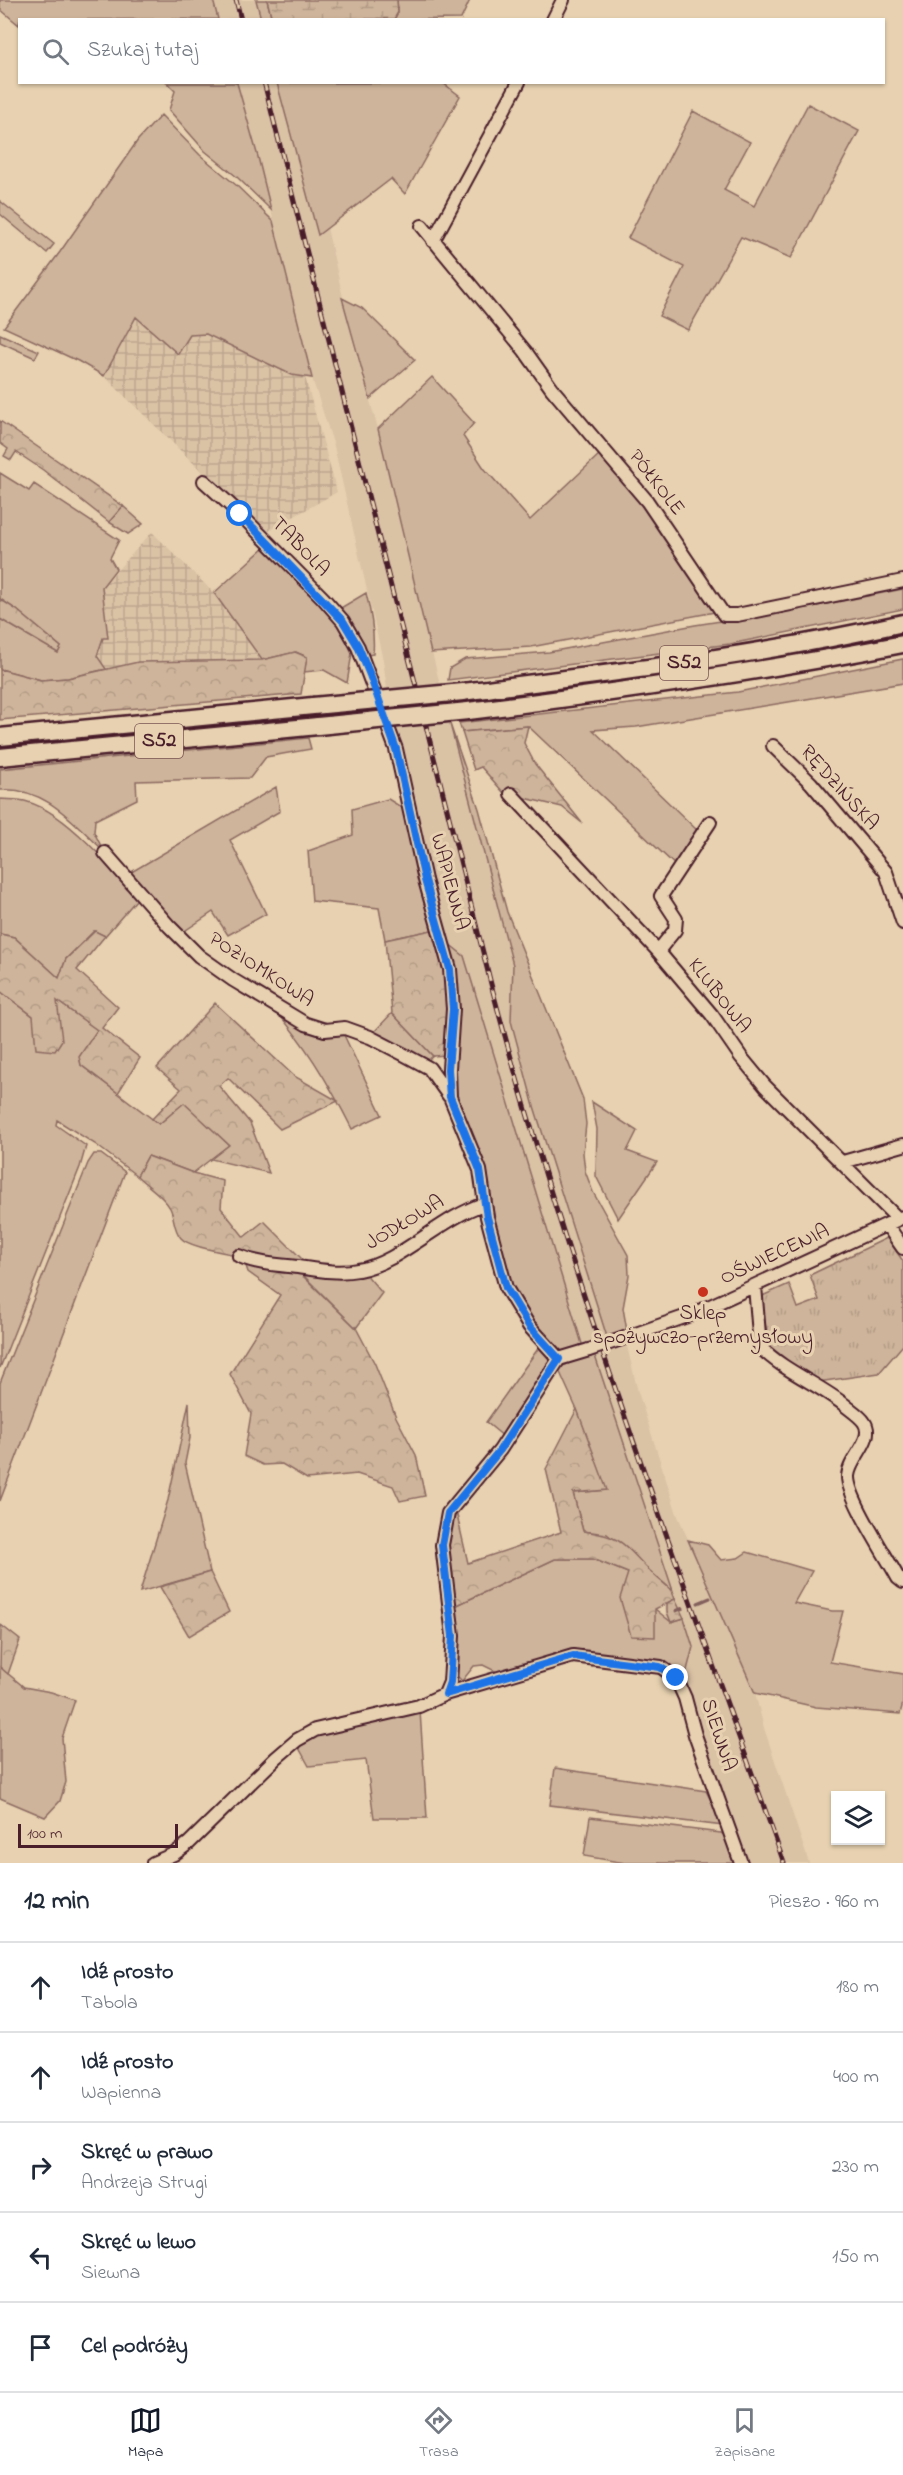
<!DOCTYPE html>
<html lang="pl">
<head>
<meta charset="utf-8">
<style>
  body { margin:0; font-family:"Indie Flower",sans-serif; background:#f6f6f7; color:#1f2937 }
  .controls { position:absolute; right:18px; bottom:18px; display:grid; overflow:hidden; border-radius:0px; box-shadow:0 2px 4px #0004 }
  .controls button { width:54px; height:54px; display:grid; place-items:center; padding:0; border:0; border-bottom:2px solid #e0e1e3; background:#fff; color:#1f2937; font:30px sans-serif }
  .scale { position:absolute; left:18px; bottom:15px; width:160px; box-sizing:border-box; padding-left:6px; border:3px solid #4a1f2b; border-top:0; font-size:16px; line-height:21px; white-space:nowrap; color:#4a1f2b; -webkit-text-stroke:4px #e7d1b0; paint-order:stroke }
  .stop { position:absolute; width:18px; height:18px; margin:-14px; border:4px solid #1a73e8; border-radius:50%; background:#fff }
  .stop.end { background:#1a73e8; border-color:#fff; box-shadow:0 2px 6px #0008 }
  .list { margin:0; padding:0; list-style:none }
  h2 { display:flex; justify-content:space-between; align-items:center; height:78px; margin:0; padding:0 24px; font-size:26px }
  h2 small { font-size:20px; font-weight:400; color:#747a83 }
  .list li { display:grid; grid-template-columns:39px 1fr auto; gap:18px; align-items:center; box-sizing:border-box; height:90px; padding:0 24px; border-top:2px solid #e0e1e3 }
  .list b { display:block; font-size:22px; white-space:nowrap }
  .list p { margin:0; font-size:20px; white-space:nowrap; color:#747a83 }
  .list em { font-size:20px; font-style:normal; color:#747a83 }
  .icon { flex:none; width:33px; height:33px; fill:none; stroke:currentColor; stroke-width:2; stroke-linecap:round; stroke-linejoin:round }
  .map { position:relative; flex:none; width:903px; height:1863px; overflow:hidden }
  .search { position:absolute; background:#fff; box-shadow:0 2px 4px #0004; left:18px; right:18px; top:18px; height:66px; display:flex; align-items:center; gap:15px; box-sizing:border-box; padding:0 21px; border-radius:0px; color:#747a83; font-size:22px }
  .sheet { height:528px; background:#fff }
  nav { display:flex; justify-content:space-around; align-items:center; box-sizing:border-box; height:84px; border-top:2px solid #e0e1e3; background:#fff; font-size:16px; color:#747a83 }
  nav a { display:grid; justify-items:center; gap:3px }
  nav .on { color:#111827 }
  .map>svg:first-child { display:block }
</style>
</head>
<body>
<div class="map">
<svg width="903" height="1863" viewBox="0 0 903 1863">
  <defs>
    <pattern id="industrial-grid" width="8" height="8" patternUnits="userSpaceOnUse" patternTransform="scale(1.5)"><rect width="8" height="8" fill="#dac2a5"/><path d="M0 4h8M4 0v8" fill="none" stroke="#bda68e"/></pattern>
    <pattern id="forest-crowns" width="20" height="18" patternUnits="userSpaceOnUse" patternTransform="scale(1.5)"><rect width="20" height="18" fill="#ceb49a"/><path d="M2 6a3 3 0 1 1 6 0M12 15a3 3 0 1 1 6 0" fill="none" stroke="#b29a85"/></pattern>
    <pattern id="wetland-marsh" width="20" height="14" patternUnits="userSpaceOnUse" patternTransform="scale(1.5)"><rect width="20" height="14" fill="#ceb49a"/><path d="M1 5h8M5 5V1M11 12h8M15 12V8" fill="none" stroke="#b29a85"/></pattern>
    <pattern id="park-tufts" width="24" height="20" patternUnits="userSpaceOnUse" patternTransform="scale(1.5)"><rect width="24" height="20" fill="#ceb49a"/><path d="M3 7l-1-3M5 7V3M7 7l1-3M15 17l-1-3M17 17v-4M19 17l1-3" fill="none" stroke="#b29a85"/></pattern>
  </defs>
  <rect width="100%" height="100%" fill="#e7d1b0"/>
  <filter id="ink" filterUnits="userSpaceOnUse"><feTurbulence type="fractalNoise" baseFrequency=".0167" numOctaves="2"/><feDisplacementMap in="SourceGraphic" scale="12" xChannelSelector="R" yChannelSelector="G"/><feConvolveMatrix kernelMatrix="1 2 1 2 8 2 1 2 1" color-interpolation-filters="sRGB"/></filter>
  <g filter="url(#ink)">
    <path fill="#dac2a5" d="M213,0H267L271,19H218Z
      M237,83H285L327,228L355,350L381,439L403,538L450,724L479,809L507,912L583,1099L586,1124L583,1153L585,1171L593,1192L628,1255L629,1275L623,1308L627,1331L626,1342L638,1392L677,1514L755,1693L764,1728L809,1863H748L684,1682L669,1630L658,1574L560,1351L428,879L392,725L383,660L334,446L312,378L258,157Z"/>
    <path fill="url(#industrial-grid)" d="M136,317L178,354L190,335L206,334L292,375L305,377L337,492L265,533L104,376Z
      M152,532L214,593L262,660L138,662L106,669L97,657L103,638H108L102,587Z"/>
    <path fill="#ceb49a" stroke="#8c6a62" stroke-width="1.5" d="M0,0H213L218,19L20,20L19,25L0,9Z
      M256,0H267L272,19H261Z
      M397,0H470L461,19L394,20L398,12Z
      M167,83H237L258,157L271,210L237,177L205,151L169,110L175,91Z
      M277,83H443L460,96L405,194L391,179L318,235Z
      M808,104L859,131L791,258L741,237L688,330L659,316L684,267L628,238L693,111L750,142L724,190L754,206Z
      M161,115L200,155L236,185L273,221L312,378L292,375L206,334L190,335L178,354L136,317L104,376L78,361L4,327L60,252L138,140Z
      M0,201L54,244L47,253L0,214Z
      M342,298L362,308L415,360L370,399Z
      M0,334L39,351L35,358L0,342Z
      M432,377L474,423L463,436L484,468L530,520L601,453L640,497L715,612L531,647L431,653L378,429Z
      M0,473L29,491L34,484L119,540L110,558L116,569L102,587L108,638H103L97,656L106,669L68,678L41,680L0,669V619L58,653L61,647L17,610L0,599Z
      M123,506L143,524L128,534L109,522Z
      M265,547L338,623L352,653L347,683L324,670L304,672L307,657L296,652L262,660L214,593Z
      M903,589V609L730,644L448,680L450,668L465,659L549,652L695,625L812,607Z
      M366,593C371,613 375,633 373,654L367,655L339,609Z
      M903,659V683L636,727L593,730L698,831L675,865L528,726L462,732L459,723L738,692Z
      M450,724L479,809L507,912L583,1099L586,1124L583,1153L585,1171L593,1192L628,1255L629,1275L623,1308L627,1331L607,1337L533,1103L511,1021L513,965Z
      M308,738L311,749L266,757L250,778L136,781L137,799L95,820L94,832L103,850C73,822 44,786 0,790V769Z
      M276,787L280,811L230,840L266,914L228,935L213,912L180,934L128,874Z
      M0,799C9,800 19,799 28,802C66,813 113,868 137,899L105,936L94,931L66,959L59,978L14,937L0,934Z
      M388,799L409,812L437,932L432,930L385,940L379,908L312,901L308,851L353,835L352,809Z
      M448,943L464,956L582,1344L572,1350L560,1351L548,1342L534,1326L508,1282L497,1236L487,1171L456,1103Z
      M0,991L33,1016L56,1000L98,1030L80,1057L81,1065L159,1124L184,1102L229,1145L193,1173L148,1156L137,1176L95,1144L57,1120L56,1125L86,1146L80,1167L0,1368Z
      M276,1011L343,1033L382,1115L352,1129C331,1087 308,1047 276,1011Z
      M392,1013L433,1056L425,1063L373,1033Z
      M592,1102L637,1131L627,1151L657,1162L618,1219L596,1176L597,1129Z
      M94,1154H101L125,1172L0,1501V1383L88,1163Z
      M305,1271L364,1272L382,1293L356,1328L304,1276Z
      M540,1346L552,1357V1364L504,1437L486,1422Z
      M594,1353L673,1591L607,1534L583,1531L573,1493L606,1490L577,1410L558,1368Z
      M189,1402L190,1438L185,1463L210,1572L140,1592L168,1500Z
      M688,1540L708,1545L721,1560L738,1558L747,1552L812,1571L794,1603L832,1611H843L830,1662L903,1674V1703L900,1714L816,1707L755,1693Z
      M555,1559H593L628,1573L655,1609L671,1622L684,1618L693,1647L684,1682L677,1672L587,1654L497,1672L483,1665L474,1666L462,1681L456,1675L455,1606Z
      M0,1667L24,1687L51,1692L75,1700L62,1738L66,1782L60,1801L45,1817L0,1798Z
      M420,1711L427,1818H374L366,1760L309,1766L298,1746L321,1733Z
      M555,1768L706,1791L724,1826L550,1805Z
      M590,1817L721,1833L728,1837L736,1863H625L584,1856Z"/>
    <path fill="url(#forest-crowns)" stroke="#8c6a62" stroke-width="1.5" d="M0,421L123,506L109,522L43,470L16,452L11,460L4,456L8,449L0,443Z
      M0,599L17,610L61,647L58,653L0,619Z
      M295,652L307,657L301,694L0,720V669L41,680L68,678L138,662L262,660Z
      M528,726L524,743L535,764L582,823L562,807L504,793L481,767L474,770L462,732Z
      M432,930L437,932L450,1005L446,1055L433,1056L392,1013L385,940Z
      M95,931L105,936L77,970L118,1007L102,1028L140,1058L118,1093L81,1065L79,1057L97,1030L57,1001L62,1040L55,1051L36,1049L33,1016L0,991V934L14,937L59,978L66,959Z
      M215,1003L294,1076L338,1101L280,1129L228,1078L219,1086L250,1123L269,1173L211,1159L229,1145L184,1103L159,1124L152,1119L181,1089L157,1068Z
      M148,1156L193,1173L223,1181L221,1208L244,1237L264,1221L307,1264C285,1262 193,1252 181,1238C173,1229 175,1218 170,1208C163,1195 147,1186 137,1176Z
      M245,1263L305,1271L304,1277L356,1328L375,1364L396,1417L416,1455L425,1496L400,1501L393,1486L357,1474L307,1479L282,1464L263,1465L244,1456L251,1414L230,1374L280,1295L248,1272Z
      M577,1409L607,1490L573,1493L583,1531C627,1537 624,1546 653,1574C662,1583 672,1587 675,1599L655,1609V1637L631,1636L620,1598L628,1573L593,1559H555L455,1606L448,1541L456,1511L468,1563L561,1532L546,1469Z
      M210,1572L229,1612L189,1636L160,1587Z
      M1,1625L20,1640L8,1674L0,1667Z"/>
    <path fill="url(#wetland-marsh)" stroke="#8c6a62" stroke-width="1.5" d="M267,0H397L398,12L394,19H272Z
      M675,1599L684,1618L671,1622L667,1612V1603Z"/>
    <path fill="url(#park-tufts)" stroke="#8c6a62" stroke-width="1.5" d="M887,1238L903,1261V1345L879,1373L818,1382L778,1357L770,1348L760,1297L789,1284L798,1308L819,1300L810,1275Z"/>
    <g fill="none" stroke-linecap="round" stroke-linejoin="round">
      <path stroke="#83605b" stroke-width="3" d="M698,1603L710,1598
        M676,1611L683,1608"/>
      <defs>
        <path id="minor" d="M553,20L563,0
          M422,226L525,351L552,389L647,501L724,615H737L903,581
          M433,241L519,82
          M204,481L240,514L323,598L343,621L358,647L396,749L425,880L450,969L453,1009L449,1069L450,1097L480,1170L487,1217L506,1288L529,1326L559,1359
          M773,746L811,783L886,872L903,923
          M511,794L658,951L712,1015L741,1057L765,1086L898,1219
          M105,853L169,926L199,956L233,980L306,1024L325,1030L345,1028L370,1037L403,1054L429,1068L449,1096
          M658,951L675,930L676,919L661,896L710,822
          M843,1162L903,1145
          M887,1225L903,1248
          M239,1256C258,1264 278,1265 298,1267C318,1270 338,1274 358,1270C400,1263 440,1218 484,1204
          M755,1286L760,1347C785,1372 819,1384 846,1406C852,1411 860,1416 864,1422C876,1439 849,1458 848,1476C847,1497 887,1557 898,1578L903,1582
          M607,1344L693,1314L903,1217
          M559,1359L589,1350
          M445,1694L450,1682L453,1636L442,1545L448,1513L500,1450L559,1359
          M153,1863L174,1854L189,1843L276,1758L297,1740L315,1730L419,1706L445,1694L573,1656L661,1667L676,1678L685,1698L695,1735L741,1863"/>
        <path id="highway" d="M463,692C611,673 758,656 903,623
          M468,711C614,693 759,672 903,644
          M0,737L313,706
          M0,757L318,726"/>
      </defs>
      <use href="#minor" stroke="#4a1f2b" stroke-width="16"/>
      <use href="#highway" stroke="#4a1f2b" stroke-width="21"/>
      <use href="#minor" stroke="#e7d1b0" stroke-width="12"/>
      <use href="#highway" stroke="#e7d1b0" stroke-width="16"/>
      <defs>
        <path id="rail" d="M236,0L241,20
          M264,82L491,984C569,1282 681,1572 784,1863"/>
      </defs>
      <use href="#rail" stroke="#4a1f2b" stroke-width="5"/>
      <use href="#rail" stroke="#e7d1b0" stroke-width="3" stroke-dasharray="9" stroke-linecap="butt"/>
      <defs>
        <path id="minor-bridge" d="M589,1350L607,1344"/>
        <path id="highway-bridge" d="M313,706L463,692
          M318,726L468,711"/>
      </defs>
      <use href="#minor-bridge" stroke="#4a1f2b" stroke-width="16" stroke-linecap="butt"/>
      <use href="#highway-bridge" stroke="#4a1f2b" stroke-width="21" stroke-linecap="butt"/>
      <use href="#minor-bridge" stroke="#e7d1b0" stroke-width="12"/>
      <use href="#highway-bridge" stroke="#e7d1b0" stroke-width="16"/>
    </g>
  </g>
  <g fill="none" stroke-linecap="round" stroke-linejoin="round" filter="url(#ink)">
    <path stroke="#1a73e8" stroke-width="8" d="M240,514L343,621L358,646L370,675L396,749L425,880L450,969L453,1009L448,1069L450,1097L480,1170L487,1217L506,1288L529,1326L559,1359L500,1450L448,1513L442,1545L453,1636L450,1682L446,1694L573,1656L660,1667L676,1678"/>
  </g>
  <circle fill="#c8321e" stroke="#e7d1b0" stroke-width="2" cx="703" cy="1292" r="6"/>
  <g text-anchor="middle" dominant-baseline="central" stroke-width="6" stroke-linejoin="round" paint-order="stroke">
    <g fill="#e7d1b0" stroke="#795453" stroke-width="1.5">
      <rect x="660" y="646" width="48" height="34" rx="4.5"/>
      <rect x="135" y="724" width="48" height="34" rx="4.5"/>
    </g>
    <g font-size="20" font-weight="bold" fill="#4a1f2b">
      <text x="684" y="663">S52</text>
      <text x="159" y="741">S52</text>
    </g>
    <g font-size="21" fill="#4a1f2b" stroke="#e7d1b0">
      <text transform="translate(656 483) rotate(52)">PÓŁKOLE</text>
      <text transform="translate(300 547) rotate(46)">TABOLA</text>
      <text transform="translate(839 788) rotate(48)">RĘDZIŃSKA</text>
      <text transform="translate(449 882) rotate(75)">WAPIENNA</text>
      <text transform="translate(261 970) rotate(33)">POZIOMKOWA</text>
      <text transform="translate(719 996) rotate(52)">KLUBOWA</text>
      <text transform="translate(405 1223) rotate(-31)">JODŁOWA</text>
      <text transform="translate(775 1255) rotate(-25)">OŚWIECENIA</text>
      <text transform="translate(718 1735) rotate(72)">SIEWNA</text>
    </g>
    <g font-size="21" fill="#4a1f2b" stroke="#e7d1b0">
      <text x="703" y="1314">Sklep<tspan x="703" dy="24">spożywczo-przemysłowy</tspan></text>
    </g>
  </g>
</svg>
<div class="controls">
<button><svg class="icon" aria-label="layers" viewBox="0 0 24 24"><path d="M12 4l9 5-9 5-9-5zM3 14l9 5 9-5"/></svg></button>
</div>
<div class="scale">100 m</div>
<div class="stop" style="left:240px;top:514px"></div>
<div class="stop end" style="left:676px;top:1678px"></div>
<div class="search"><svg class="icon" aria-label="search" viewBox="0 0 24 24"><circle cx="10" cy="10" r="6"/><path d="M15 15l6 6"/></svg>Szukaj tutaj</div>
</div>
<section class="sheet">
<h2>12 min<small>Pieszo · 960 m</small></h2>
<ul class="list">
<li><svg class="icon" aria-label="ahead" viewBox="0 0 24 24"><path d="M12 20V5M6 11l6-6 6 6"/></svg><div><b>Idź prosto</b><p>Tabola</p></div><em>180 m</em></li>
<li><svg class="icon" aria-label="ahead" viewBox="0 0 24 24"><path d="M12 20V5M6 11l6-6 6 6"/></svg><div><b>Idź prosto</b><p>Wapienna</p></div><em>400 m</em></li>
<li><svg class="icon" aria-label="right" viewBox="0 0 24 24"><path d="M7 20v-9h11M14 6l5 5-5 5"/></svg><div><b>Skręć w prawo</b><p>Andrzeja Strugi</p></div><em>230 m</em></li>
<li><svg class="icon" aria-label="left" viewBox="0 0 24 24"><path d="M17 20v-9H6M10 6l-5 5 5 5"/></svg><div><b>Skręć w lewo</b><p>Siewna</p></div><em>150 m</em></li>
<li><svg class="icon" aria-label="arrive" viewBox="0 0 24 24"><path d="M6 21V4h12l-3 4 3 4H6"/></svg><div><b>Cel podróży</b></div></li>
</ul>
</section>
<nav>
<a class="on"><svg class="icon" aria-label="map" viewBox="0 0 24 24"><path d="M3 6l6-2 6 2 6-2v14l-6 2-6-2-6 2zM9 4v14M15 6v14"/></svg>Mapa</a>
<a><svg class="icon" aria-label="directions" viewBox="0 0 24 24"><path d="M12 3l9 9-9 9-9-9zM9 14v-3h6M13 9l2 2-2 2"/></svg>Trasa</a>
<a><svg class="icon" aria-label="saved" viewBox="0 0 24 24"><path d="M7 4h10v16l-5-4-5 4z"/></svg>Zapisane</a>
</nav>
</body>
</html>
